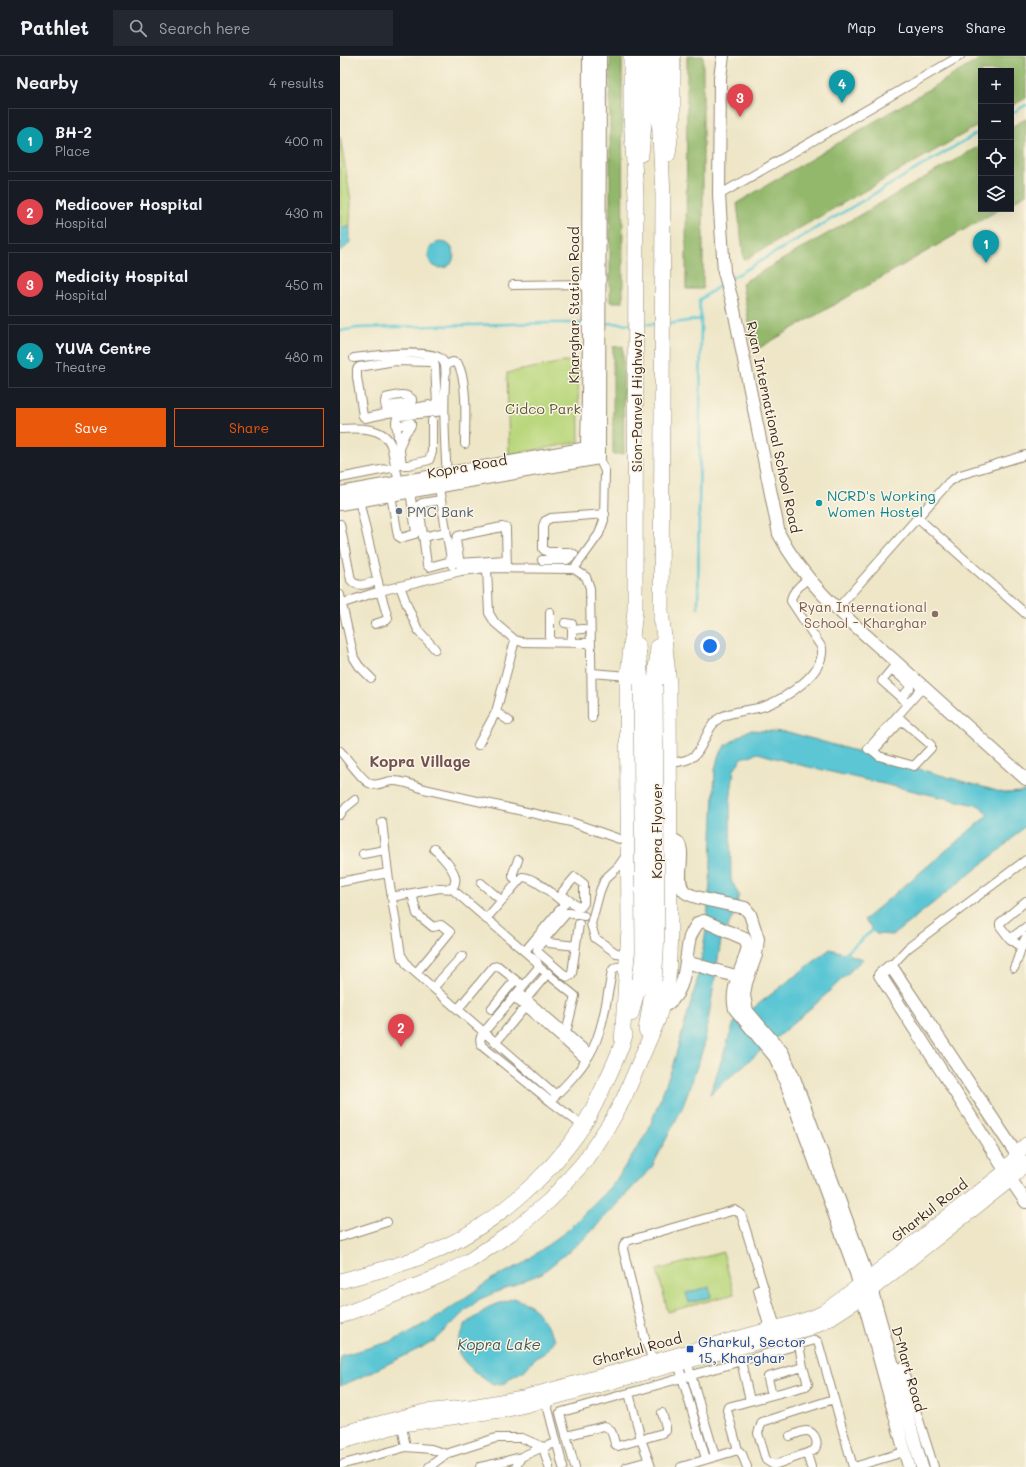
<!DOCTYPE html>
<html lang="en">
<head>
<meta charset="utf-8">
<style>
  body { margin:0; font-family:Mali,sans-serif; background:#242831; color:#f1f3f6 }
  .controls { position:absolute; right:12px; top:12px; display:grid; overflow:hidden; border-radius:0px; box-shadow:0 4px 16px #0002 }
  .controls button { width:36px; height:36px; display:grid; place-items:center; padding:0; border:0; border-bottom:1px solid #363941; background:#171b24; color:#f1f3f6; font:20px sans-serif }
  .you { position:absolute; left:370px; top:590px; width:14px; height:14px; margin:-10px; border:3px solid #fff; border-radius:50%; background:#1a73e8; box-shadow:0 0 0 6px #1a73e833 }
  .badge { display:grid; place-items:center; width:26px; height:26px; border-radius:50%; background:#ea580c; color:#fff; font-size:13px; font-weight:700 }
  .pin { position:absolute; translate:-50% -33px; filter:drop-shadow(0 1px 2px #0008) }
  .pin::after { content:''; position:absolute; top:21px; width:14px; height:12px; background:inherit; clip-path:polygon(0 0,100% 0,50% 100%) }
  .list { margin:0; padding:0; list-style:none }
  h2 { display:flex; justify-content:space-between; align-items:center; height:52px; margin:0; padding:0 16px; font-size:17px }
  h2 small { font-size:13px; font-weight:400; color:#9ea1a6 }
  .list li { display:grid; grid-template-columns:26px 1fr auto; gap:12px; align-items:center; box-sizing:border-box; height:64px; margin:0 8px 8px; padding:0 8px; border:1px solid #363941; border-radius:0px }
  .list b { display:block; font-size:15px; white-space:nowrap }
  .list p { margin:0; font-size:13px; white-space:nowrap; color:#9ea1a6 }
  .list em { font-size:13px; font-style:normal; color:#9ea1a6 }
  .actions { display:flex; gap:8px; padding:12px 16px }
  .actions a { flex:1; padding:9px 0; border:1px solid #ea580c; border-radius:0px; text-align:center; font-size:14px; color:#ea580c }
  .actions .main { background:#ea580c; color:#fff }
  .icon { flex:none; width:22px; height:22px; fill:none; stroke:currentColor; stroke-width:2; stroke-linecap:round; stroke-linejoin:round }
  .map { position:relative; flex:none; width:686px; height:1411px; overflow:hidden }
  header { display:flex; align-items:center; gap:24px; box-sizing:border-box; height:56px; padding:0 20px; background:#171b24; border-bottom:1px solid #363941 }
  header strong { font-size:19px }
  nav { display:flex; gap:22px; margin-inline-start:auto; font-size:14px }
  .search { width:280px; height:36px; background:#242831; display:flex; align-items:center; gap:10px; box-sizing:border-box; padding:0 14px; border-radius:0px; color:#9ea1a6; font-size:15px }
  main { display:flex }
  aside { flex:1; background:#171b24 }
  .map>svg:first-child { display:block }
</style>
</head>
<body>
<header>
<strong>Pathlet</strong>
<div class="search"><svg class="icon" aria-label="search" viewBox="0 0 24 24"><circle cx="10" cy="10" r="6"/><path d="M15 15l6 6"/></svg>Search here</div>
<nav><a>Map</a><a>Layers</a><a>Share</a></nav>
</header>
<main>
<aside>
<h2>Nearby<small>4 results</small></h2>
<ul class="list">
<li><span class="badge" style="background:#0f9aa8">1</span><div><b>BH-2</b><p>Place</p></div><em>400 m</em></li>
<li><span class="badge" style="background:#e0444e">2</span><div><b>Medicover Hospital</b><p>Hospital</p></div><em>430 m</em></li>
<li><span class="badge" style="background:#e0444e">3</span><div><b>Medicity Hospital</b><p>Hospital</p></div><em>450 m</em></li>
<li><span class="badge" style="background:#0f9aa8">4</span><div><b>YUVA Centre</b><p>Theatre</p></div><em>480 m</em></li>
</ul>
<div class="actions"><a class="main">Save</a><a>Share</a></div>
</aside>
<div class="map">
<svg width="686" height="1411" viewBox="0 0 686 1411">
  <rect width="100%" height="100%" fill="#fcf5e5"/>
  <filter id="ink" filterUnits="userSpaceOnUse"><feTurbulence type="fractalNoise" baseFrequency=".025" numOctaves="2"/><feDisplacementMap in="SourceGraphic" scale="8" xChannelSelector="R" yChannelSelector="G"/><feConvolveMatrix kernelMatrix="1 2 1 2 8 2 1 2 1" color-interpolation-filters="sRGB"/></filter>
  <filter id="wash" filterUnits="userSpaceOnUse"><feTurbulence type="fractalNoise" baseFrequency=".012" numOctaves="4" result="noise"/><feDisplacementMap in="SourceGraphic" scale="16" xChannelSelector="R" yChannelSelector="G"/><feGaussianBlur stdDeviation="0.9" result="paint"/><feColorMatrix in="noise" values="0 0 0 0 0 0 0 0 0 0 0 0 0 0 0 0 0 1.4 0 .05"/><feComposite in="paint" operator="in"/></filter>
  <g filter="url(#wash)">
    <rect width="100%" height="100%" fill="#eee6c7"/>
    <path fill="#bad77d" stroke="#7a804e" d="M0,81L11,145L10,170L6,172L0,171Z
      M238,303L239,386L169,399L167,317Z
      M383,1196L394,1238L328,1256L317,1214Z"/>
    <path fill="#93b86c" stroke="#677145" d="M270,0H282L283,246H270Z
      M347,0H363V233H346Z
      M645,0H686V42L671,50V15H641V68L404,204L397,147Z
      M686,63V138L671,147V71Z
      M641,89V153H660L414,295L402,227Z
      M283,290L284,398H273V291Z"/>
    <path fill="#5bc6d4" stroke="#4b7879" d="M1,170L6,172L10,170V187L0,196Z
      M88 199a13 13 0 1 1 26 0a13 13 0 1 1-26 0Z
      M409,674L448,676L664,737L682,736L686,733V769L661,793L553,879L536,878L524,864L648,759L640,750L456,708L418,697L402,702L394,713L390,747L391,824L399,839L394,858L381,884L364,990L343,1050L312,1111L245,1182L202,1217L140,1243L126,1254L95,1285L19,1322L0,1330V1300L53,1285L99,1260L152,1223L182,1208L228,1174L274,1127L308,1075L332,1012L357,925L366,876L370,826L375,714L378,701L385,690Z
      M490,893L523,903L477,947L370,1038L394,967Z
      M369,1231L371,1241L349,1247L346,1237Z
      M174,1242L191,1249L203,1264L215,1284L206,1296L194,1303L185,1314L172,1321L166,1327L153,1329C138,1319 124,1309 116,1292L125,1269L149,1251Z"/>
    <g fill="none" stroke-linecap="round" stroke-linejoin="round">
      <path stroke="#5bc6d4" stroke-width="2.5" d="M671,58L686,49
        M390,223L641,75
        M264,267L291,268
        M302,268H317
        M328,268L361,263L359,244L384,227
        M0,275L17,272L209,267H245
        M358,552L361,263
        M503,899L534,873"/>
    </g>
  </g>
  <g filter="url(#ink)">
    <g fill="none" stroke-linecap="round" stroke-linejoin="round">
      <defs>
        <path id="street" d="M379,139L620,0
          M173,229L248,228
          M14,302C30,300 90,292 101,303C108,308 105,319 105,326C103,358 105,390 107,421
          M105,309L113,306L118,308C128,327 125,366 125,388
          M46,350L70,347L72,345V343C64,336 55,340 46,342C44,346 46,353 48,357L101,347
          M44,358L25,362L23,360L17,321V313L19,311L55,305L91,306L94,307L95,310L97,348
          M92,365V396L89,404L68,409H62L56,366L57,362L60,360L104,355
          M56,370L71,367C72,372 67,373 65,378C62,382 63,386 59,390
          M0,373C16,372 44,370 51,389L59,427
          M0,422L56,411
          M98,426L112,509
          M51,439L58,480L61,482L75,478L76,476L70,435
          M19,444L40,535L48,562L47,564L35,568
          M101,444L82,447L79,449L87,509L89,511L111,505
          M578,462L686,558
          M0,468L11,524C18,533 28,527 38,525
          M83,481L106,476
          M229,496H207L203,493V470L205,465L211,462L265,458
          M202,504H227L234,498
          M119,507L166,504
          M147,512L149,557L155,567L175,584L182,586L251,587
          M234,513L259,478L264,464L265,415L259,402L247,392
          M121,515L116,484L118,480L162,471L166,472V475L167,512
          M60,530L67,549L78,574L95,593
          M0,539L14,602L19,610L31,622
          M0,548L40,535L121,515L147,512L234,513L246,521L250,532L252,662
          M497,553L609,426L620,419L686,399
          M225,567L232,568V587
          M232,574L243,573
          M210,586V556
          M557,607L542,625L568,648
          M552,613L570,629V632L561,642
          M252,617L288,620
          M156,656L169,665
          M138,689L156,656L175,584
          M529,691L539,700L574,710L591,692V689L557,660
          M528,693L583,631
          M0,695C7,702 21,723 29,727C38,732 45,724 54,725C64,725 74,729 84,733L231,766L288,786
          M533,695L562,664
          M330,707C338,706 349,705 355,699C365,689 367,669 381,661C394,654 411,655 425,650C446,642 485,617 482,592L451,545C451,536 462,528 468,522
          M0,759L4,753L15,744
          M42,766L48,817
          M94,793C100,798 114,813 115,821C116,825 114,830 112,833
          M23,798L45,794
          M287,798L278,811L265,823L260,835L251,868L255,882L276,897L288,898
          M235,821L244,828V847L241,851H238L222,839L223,835Z
          M178,825L173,821V817L178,804
          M0,826L48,817L61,899L68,910L216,1039
          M141,827L161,844
          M72,838L77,858L93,871L101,869L110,876L76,917
          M51,841L100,832L112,833L197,906L199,911L144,976C140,981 139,984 142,990L210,1045L243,1070
          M146,863L182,821C195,821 215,840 225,848
          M239,868L232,917L231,919L227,921L199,897L197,894L198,891L227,857H229L244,860
          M670,883L686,871
          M209,887L236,890
          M682,891L670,883L660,870V867L686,845
          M185,895L228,844
          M551,910L568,892L686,804
          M674,912C679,902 680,891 686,881
          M94,931L122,900
          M178,936L226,977L235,940L199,911
          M174,941L246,1004
          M186,943L208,917
          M118,953L153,911L158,910L183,930
          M151,953L175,924
          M226,977L250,998
          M156,986L181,956
          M212,1043C225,1030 240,1015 250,998C263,975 267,942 272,915C275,909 281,911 287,911
          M0,1181L47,1166
          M418,1234L429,1273
          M459,1289L463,1311
          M346,1302L375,1400
          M337,1304L366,1403
          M401,1305L410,1345L466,1330L468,1328L463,1311L428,1321V1323L432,1339
          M313,1308L310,1296L306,1287L283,1193L284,1188L287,1185L395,1154L401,1158L436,1271
          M562,1310L594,1411
          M289,1337L301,1383L311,1411
          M205,1341L223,1411
          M61,1365L66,1391
          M226,1380L264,1370C272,1372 273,1380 275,1388L278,1390L323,1377L326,1375V1371L322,1357
          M450,1380C454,1379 461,1375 466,1375C476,1375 480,1390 473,1395L434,1409L426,1404L418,1377L422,1366L494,1343
          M203,1391L209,1411
          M398,1394L387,1354L388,1351L410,1345
          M467,1398L471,1411
          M0,1409L66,1391L91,1393L106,1398
          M89,1411L106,1398L156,1382H182L203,1391
          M140,1411L154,1408
          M152,1411L154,1408L181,1401
          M176,1411L181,1401L203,1391L217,1387
          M235,1411L221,1361L220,1357L222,1356L475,1284L478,1286L479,1289L513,1411
          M287,1411L309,1405
          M341,1411L398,1394L402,1398L407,1411
          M514,1411L564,1396"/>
        <path id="secondary" d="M383,0L380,21L379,139L384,216L392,244L439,478C466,531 514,568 557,607C600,646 643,685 686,723
          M0,437L247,392L249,284L248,228L249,0
          M0,448L259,402L260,0
          M327,784H334C350,790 332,824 345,836C354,843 393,849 405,852L410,858L418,883L416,899L406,927L404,939L407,955L442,996L454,1022L528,1222L582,1411
          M346,906L399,921
          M322,951C348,940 344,904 350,881C352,876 355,871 358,867L364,865L405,883L408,890C404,911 389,932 395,953L435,1001L442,1016L516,1217L569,1411
          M665,1114L540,919L551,910L677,1099
          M671,1124L686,1146"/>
        <path id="primary" d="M0,1377L84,1355L131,1350L183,1341L429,1273C448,1268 465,1265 483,1256L528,1222L661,1118L686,1088
          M0,1387L62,1369L168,1354L185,1350L468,1273L488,1264L522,1242L671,1124L686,1106"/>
        <path id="highway" d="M319,0V59L323,139L321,563
          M301,98L305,59V0
          M328,98L333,59V0
          M298,589L301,628
          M315,628L318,591
          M291,958L300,924
          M306,974L314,925
          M282,988L289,873L287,628L295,554L296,139L291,59V0
          M0,1225C32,1217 65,1208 96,1195C153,1169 208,1122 243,1070C253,1054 261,1036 269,1019C275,1006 281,993 285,979
          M0,1260L81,1228L106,1217L129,1205L171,1177L210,1144L244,1106L272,1064L284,1042L318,963L328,926L330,873L329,628L321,554"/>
      </defs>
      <use href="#street" stroke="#948872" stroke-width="10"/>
      <use href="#secondary" stroke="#948872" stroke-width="14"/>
      <use href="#primary" stroke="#948872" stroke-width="14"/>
      <use href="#highway" stroke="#948872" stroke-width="16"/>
      <use href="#street" stroke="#fff" stroke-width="8"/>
      <use href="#secondary" stroke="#fff" stroke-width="12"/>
      <use href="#primary" stroke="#fff" stroke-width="13"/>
      <use href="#highway" stroke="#fff" stroke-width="15"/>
      <defs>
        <path id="highway-bridge" d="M300,924L303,897L301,628
          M314,925L316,898L317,873L315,628"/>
      </defs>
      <use href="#highway-bridge" stroke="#948872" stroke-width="16" stroke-linecap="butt"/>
      <use href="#highway-bridge" stroke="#fff" stroke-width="15"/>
    </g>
  </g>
  <circle fill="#0f9aa8" stroke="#fcf5e5" stroke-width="1.5" cx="479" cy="447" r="4"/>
  <circle fill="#5c6f8a" stroke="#fcf5e5" stroke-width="1.5" cx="59" cy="455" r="4"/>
  <circle fill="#8d6e63" stroke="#fcf5e5" stroke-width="1.5" cx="595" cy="558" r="4"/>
  <rect fill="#1a4fb4" stroke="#fcf5e5" stroke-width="1.5" x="346" y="1289" width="8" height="8" rx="2"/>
  <g text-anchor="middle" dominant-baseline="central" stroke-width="3" stroke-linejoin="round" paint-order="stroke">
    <g font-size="14" fill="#3b2a1e" stroke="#fcf5e5">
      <text transform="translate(233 249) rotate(-90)">Kharghar Station Road</text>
      <text transform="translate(296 346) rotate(-90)">Sion-Panvel Highway</text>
      <text transform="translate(434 371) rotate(78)">Ryan International School Road</text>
      <text transform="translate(127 410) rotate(-10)">Kopra Road</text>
      <text transform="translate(316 775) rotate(-90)">Kopra Flyover</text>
      <text transform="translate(589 1154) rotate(-38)">Gharkul Road</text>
      <text transform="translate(297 1293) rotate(-15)">Gharkul Road</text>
      <text transform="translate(569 1313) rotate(74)">D-Mart Road</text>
    </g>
    <g font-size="14" fill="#5b5536" stroke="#fcf5e5">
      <text x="203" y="352">Cidco Park</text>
    </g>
    <g font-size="14" fill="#0d838f" stroke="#fcf5e5" text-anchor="start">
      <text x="487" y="439">NCRD's Working<tspan x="487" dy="16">Women Hostel</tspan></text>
    </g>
    <g font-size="14" fill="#4e5e75" stroke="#fcf5e5" text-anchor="start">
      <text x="67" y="455">PMC Bank</text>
    </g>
    <g font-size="14" fill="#785e54" stroke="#fcf5e5" text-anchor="end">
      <text x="587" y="550">Ryan International<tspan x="587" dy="16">School - Kharghar</tspan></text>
    </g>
    <g font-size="14" fill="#164399" stroke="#fcf5e5" text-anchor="start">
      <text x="358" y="1285">Gharkul, Sector<tspan x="358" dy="16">15, Kharghar</tspan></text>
    </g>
    <g font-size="15" font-weight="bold" fill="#705253" stroke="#fcf5e5">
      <text x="80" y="705">Kopra Village</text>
    </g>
    <g font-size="15" font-style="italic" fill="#455955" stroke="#fcf5e5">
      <text x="159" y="1288">Kopra Lake</text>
    </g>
  </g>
</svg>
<div class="controls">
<button>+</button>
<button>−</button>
<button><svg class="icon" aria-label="locate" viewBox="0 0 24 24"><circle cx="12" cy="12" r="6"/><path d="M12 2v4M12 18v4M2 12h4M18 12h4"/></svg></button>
<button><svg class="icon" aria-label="layers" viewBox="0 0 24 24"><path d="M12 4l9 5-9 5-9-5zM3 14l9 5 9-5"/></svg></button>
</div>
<div class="you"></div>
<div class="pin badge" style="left:646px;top:207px;background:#0f9aa8">1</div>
<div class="pin badge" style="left:61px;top:991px;background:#e0444e">2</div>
<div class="pin badge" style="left:400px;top:61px;background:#e0444e">3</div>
<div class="pin badge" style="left:502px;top:47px;background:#0f9aa8">4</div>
</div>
</main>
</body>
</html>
